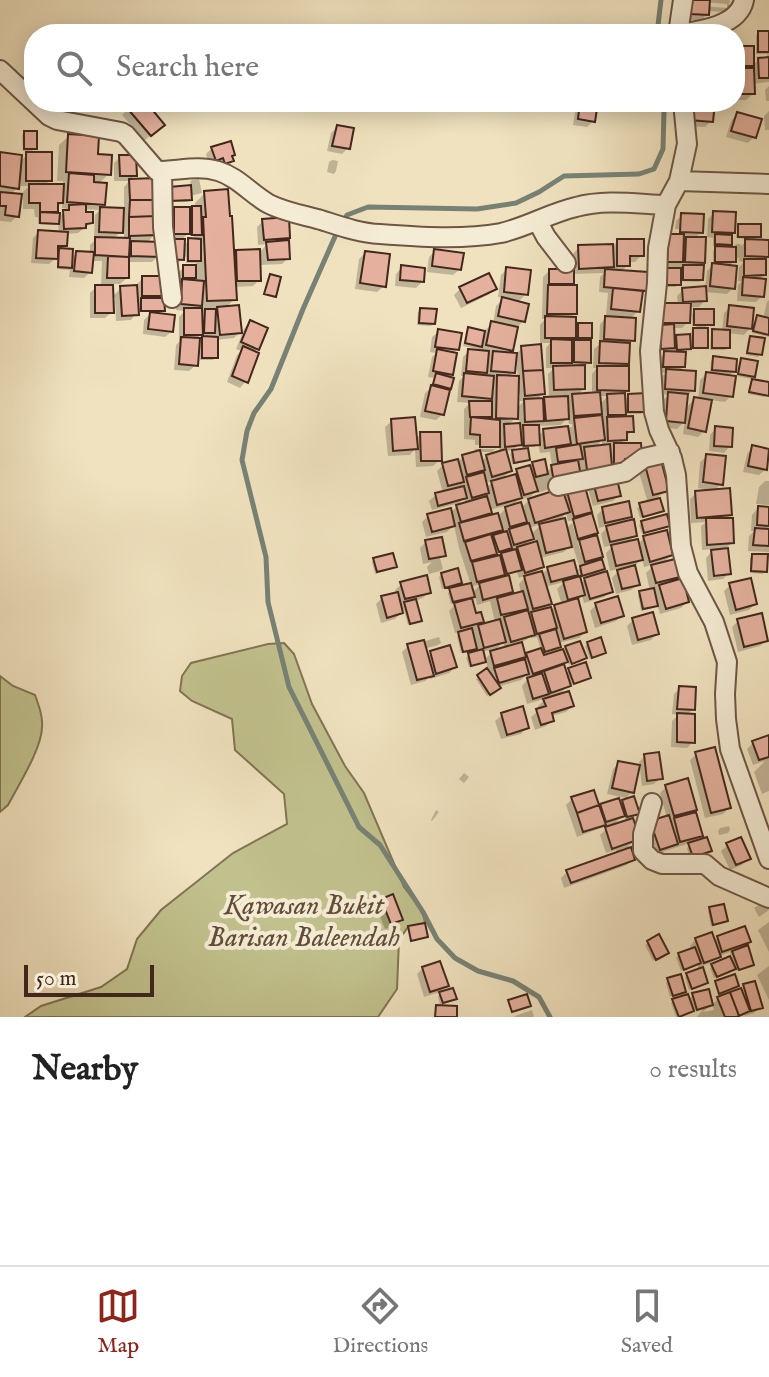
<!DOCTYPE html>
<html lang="en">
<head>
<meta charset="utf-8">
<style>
  body { margin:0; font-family:"IM FELL English",serif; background:#f2f2f2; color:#222 }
  .scale { position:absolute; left:24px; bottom:20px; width:130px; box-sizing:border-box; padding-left:8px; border:4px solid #42271c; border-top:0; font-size:22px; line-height:28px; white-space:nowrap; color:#42271c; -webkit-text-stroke:6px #f5ecd5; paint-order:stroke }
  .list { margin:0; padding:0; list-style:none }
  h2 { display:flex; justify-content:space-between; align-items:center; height:104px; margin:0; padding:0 32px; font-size:34px }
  h2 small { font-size:26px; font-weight:400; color:#767676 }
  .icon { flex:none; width:44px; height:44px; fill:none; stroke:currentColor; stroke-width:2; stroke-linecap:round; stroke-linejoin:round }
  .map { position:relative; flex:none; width:769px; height:1017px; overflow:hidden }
  .search { position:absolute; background:#fff; box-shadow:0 4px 20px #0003; left:24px; right:24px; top:24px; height:88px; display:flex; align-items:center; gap:20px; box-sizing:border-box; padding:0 28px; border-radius:32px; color:#767676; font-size:30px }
  .sheet { height:248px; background:#fff }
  nav { display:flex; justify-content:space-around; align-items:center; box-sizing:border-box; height:112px; border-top:2px solid #e0e0e0; background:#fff; font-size:22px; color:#767676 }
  nav a { display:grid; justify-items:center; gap:4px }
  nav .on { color:#8f2418 }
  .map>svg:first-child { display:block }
</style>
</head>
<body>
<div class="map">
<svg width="769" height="1017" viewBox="0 0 769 1017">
  <rect width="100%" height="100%" fill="#f0e2bf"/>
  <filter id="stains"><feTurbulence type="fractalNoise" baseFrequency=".0025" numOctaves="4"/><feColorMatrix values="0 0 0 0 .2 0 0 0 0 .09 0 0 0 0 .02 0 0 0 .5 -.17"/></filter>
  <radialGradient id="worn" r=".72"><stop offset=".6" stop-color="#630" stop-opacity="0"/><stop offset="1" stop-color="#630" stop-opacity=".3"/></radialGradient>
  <path fill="#c1c18d" stroke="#827454" stroke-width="2" d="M284,643L294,654L312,704L345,766L364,793L404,887L423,912L425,923L408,927L399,940L397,989L378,1017H25L41,1006L101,987L127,969L137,939L161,910L233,853L287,824L284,794L235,750L232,719L192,701L180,691L182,676L191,663L268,644Z
    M0,676L13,686L35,695C39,706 43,717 42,727C42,748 18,786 8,805L0,812Z"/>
  <path fill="#0003" fill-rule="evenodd" d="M686,0H730L729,6L723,12L707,11V14L701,21L685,19ZM704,2L727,4V8L703,6Z
    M759,33L769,37V82L752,84L753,94L746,100H735V48H752V66L758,60L768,59L767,54H756V35Z
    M769,86V101H766L765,90Z
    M136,102H143L156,131L144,141L122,115Z
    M580,102H592L593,121L587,127L573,125L576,106Z
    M605,102H637V106L631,112H605Z
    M709,102L711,121L705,127L684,126Z
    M769,111V130H765L764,116Z
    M737,114L754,137L748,143L726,137L731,121Z
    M338,127L348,148L342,154L327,151L331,133Z
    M25,133L35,148L29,154L50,180L44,186H63V181H57L59,145L69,136L96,156L109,174L98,184L103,204L98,209L124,210V187L129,181H114V163L120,157L135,175L129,181L155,234L146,244H159L168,216L174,209L188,213L195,208V203L205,193L232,256L237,252L261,251L267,244L258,245L257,227L263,221L288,237L283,243L288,258L282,264L259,265V280L253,286L234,287V299L225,309L240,332L234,338L216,340V357L213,360H200V346H197L196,365L189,371L174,370L176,345L179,342V317L185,311L176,310L177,288L181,284L169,283L162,252L152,262H127V278L120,284H111L112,312L105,318H90V293L96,287H101L102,261H91L90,272L84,278L69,277L70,270L57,269V257L49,264L31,263L33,238L39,232L59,233L58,222L55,225L38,224V217H35L34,209H23V192L29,186H21V175H18L17,188L10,195L17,216L11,222L0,221V156L20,162L31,151H23L22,135ZM62,202V208L68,209L57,219L52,215ZM84,209L100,210L95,215L94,237L97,238L90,245V254L77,253L71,259L61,250L65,246L66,234L78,233L91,223ZM124,229V240L113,239ZM190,231V236H194L195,241H189L183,246V239ZM186,256V263H196V267H184L179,272V262ZM200,335H207L197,344L195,340Z
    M212,148L230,157L231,160L225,167L209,165L206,154Z
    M332,160L338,161L336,171L334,174L327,172L329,162Z
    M199,179L202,193L190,196V199L188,202H167L191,188L190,182L192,180Z
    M714,213L733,232L730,235V244L723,251L734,249V246L736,244H740L741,246L748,239L736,238L737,229L739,226L759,236L754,241L768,256L764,260V275L759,280L762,296L756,302L737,301L738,285L742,281H738L739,267L744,262L739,261V258H734V261L728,267L733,288L727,294L705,292V300L699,307H688V322L682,328H672L673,341L677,337L691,336V332L697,326H692V314L695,311L712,324L706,326V347L704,349H691V346L684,351L683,367L678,372L693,390L686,397L685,409L694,399H698L700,380L706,374H710L711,361L714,358L734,371L728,377L731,396L725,402L710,400L704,431L698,437L683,434L685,421L677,429L660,427L663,400L669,395L660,394L661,377L666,373L658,372V360L668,350L660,351L658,311L678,305L677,296L683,290L705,289L707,271L713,265V251L718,246H713V238L707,237L708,219Z
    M682,215L701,232L694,239L703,262L698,267L701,279L699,282L679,281L676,287H665L664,273L670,268L662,267L663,242L675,236V233L698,234V230L675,229L676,221Z
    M618,241L642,255L635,262H628V265L621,272L645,290L640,294L638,311L630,319L633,340L628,345L627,363L622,368L627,390L623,394V401L629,396L644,411L641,414H624V418L631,431L619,445L640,457L573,482L549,487L547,490L538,493L537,490L530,497L517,501L511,507L521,508L529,500L567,490L589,511L582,518L596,533L589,539L601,556L593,564L602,569L595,577L611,591L604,597L584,603L582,596L577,601L585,632L579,638L558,643L559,647L557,649L541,653L543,658L566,648L584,658L569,665L567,659L562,665L565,675L570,670L589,678L571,685V683L558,696L572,706L566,712L551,716L552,720L546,726L535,730L531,717L539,710L538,706L547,698L527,704L522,686L527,680L526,675L521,680L497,687L496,690L487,696L476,679L488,670L486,660L481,664L469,667L466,657L478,653L476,646L472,650L461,653L457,636L462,631L455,633L449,611L458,602L451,604L448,593L455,585L442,589L439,577L442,574L460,582L453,589L471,585L459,548L454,525L447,532L426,537L422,522L429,515L450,514L457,506L466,504L464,498L459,503L432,510L429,501L436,495L443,493L437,471L443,465L457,463L463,457L475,454V449H495V445H475V440L464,439V409L470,403L457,402L459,381L464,376H461L463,357L469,351L482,352V350L463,346L466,332L469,329L485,332V330L493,324L496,306L504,298L498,297L501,275L507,269L526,294L517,303L523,321L516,329L511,350L507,354L515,355L522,348L543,393L537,400L549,399L548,374L554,368H546V348L550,343H540V325L545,319H542L543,277L549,271H574L573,254L579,247L613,246ZM604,273L600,277L599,292L608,293L606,315H609L600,324L599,345L594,349L593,368H597L592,374V394L577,396L583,389V368L589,362L585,342L590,337L579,325L574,331L569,319L575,313L572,274ZM516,357L518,378H507L513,372ZM516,393H520V401H524L516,409ZM599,396H608L600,404ZM519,415V425H508ZM568,417L569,424H572V427L544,431L537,437V426L561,425ZM602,438V447L591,449L599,444ZM522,442V450L513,452L510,454L512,464L526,462L528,460L526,447H535L538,443L540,453L550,452L552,467L546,473L533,464L501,480L510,471L505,451L513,450ZM499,445L500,453L487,456L481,462L478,452H492ZM495,480L486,488L485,483ZM509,505L499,515L491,517L489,510ZM566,513L568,521L575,520L573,522H576L584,552L581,553L572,523L565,529L558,522ZM542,524L530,535L528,528ZM503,527L505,533L494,537ZM534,536L536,544L522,547ZM572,544L580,568L575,573L548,569L541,575H533L542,566L540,558L564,552ZM507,550L500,557L488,560L494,554ZM579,571L580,577L591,574L580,584L569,581ZM517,572L519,578L527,575L519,584L521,594L504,598L511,591L506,575ZM564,582L557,589L562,605L555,606L550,612L542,611L549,604L545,587ZM481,584L472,593L470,587ZM475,594L477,605L490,601L495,622L483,626L480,615L475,616L470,599ZM531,636V638L537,637L541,650L524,656L520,642L526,640ZM503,642L505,649L493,652ZM496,648L484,660L482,652Z
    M435,251L460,269L453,275L427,272L429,257Z
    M365,253L384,286L377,292L355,289L359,259Z
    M402,267L422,282L416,288L395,286L396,274Z
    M143,278L163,295L158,300L163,310L158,315L172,331L165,337L143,334L144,320L152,312H137L131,320L116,321L115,297H112L121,288L137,287V284Z
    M460,289H494L488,295L461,308L454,295Z
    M769,300V337L752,333L755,320L757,317L763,319L767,302Z
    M730,307L750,328L744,335L728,333V347L725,350H710L711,334L713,332H722L724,313Z
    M421,310L434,323L431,326L417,325L418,312Z
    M250,322L258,349L254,353L246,381L240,388L227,382L237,355L241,351L236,349L244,329Z
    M439,331L457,350L452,354L451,374L446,378L449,388L443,414L436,420L420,417L425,393L432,387L434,378L428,377L432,357L436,353L430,352L432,337Z
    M750,338L760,354L758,357L746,355L748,340Z
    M742,361L753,376L751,379L737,376L739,363Z
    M752,381L767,395L765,397L748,394L750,384Z
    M392,421L415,440L421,434L440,460L433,466L416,467L415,449L410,455L388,456L385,427Z
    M716,428L730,446L724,453L709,451L710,435Z
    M753,447L769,451L766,469L759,475L743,472L747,454Z
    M707,456L721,484L714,491L730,515L725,520L732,543L726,548L729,573L723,579L708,581L706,558L714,549L702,550L701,526L706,522L691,523L690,499L696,493L710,492V490L698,488L700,462Z
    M645,463L667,490L658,497L662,510L659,513L640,518L637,508L648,503L638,469Z
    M765,481H769V505L756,504L759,487Z
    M594,483L619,495L613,501L593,506L588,489Z
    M758,508L769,509V552L748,551L749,536L754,531H751L752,515Z
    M603,509L630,516L622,524L635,535L627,544H638L644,538L671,555L662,564L677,576L670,584L687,602L681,608L660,614L657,604L653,608L641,611L638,595L640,593L650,591L646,573L655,564L644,567L642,558L635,566L638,584L631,590L616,594L612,578L621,568L610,571L606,553L614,545L604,547L601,534L609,525L599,528L597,515Z
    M642,522L668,526L665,528L642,534L639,525Z
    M426,542L444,555L440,558L443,569L440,571L429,574L427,567L432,562L423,564L420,548Z
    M753,556L765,572L762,574L750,573V558Z
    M374,560L395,566L392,569L375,574L372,562Z
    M402,584L429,592L423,598L414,601L419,620L408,625L404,610L395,619L381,623L376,604L382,598L396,594L395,590Z
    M730,585L755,604L749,610L730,615L724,591Z
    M596,605L622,615L616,621L595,628L590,611Z
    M633,620L657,633L651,640L632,645L627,626Z
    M738,621L766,640L760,646L738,652L732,627Z
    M439,637L441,643L438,645L424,649L427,657L431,653L455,667L449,673L430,679V677L425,681L411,685L402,652L408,646Z
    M588,643L604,652L590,659L585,646Z
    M680,688L693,709L687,715L693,742L687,748L671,747L672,721L678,715L672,714L674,694Z
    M502,715L527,727L521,734L501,739L495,721Z
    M769,737V791L762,794L754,772L765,761L753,765L747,749L753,743Z
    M697,754L729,808L723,814L705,818L690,760Z
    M645,756L661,778L654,784L642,786L639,762Z
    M619,763L632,792L626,798L607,794L613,769Z
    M464,773L469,777L464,783L459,779Z
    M666,787L695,809L687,817L701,835L691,845L709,851L707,853L690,858L687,848L693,842L653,855L645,829L667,818L660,793Z
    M572,799L597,807L617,800L619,805L623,801L638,813L631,817L638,839L628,846L633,859L627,865L564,888L561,878L567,872L617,854L616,850L606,853L600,835L611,824L577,837L566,805ZM624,814L626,822L611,827Z
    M436,810L439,812L432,821L431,820Z
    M729,826L730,830L728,833L719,835L718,831L720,828Z
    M728,845L748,858L742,865L730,870L721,851Z
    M382,900L400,919L394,926L385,929L376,906Z
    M764,901L769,910L759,917L754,908Z
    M710,909L725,921L723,923L711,926L708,911Z
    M769,922V952L758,930Z
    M718,938L748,942L740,950L752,964L736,971L735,967L731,971L714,978L710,968L732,957L730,952L719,956L712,962L700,967L706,983L689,990L685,977L699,970L697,965L681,971L676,957L692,950L690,946L696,939L713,942Z
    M648,943L664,955L653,961L645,945Z
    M769,966V1000L757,975Z
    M423,968L446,985L440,992L424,997L417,974Z
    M668,980L684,991L670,997L666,983Z
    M744,986L760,1007L754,1013L745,1016L744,1014L736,1017H697L704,1008L694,1011V1009L690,1013L676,1017L671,1003L673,1001L688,1000L693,995L711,1005L703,1012L714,1010L712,1005L718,999L740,990Z
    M440,994L454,998L440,1005L438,997Z
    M532,1010L534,1017H514L515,1016Z"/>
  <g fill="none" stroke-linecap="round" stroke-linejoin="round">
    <path stroke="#778275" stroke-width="5" d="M657,34L661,0
      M550,1017L539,997L513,981L478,971L455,958L437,939L423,912L380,845L359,827L289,687L268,602L266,557L242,460L247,431L254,413L271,389L303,309L337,232L347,215L368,207L477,209L516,203L539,192L564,176L639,174L654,169L663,149L664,111L662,102"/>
  </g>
  <path fill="#e5b19e" stroke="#42271c" stroke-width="2" d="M691,0H710L709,15L690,14Z
    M758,31H769V52H758Z
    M735,46H754V66H735Z
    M769,57V78H759L758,58Z
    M735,68H754L755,94H735Z
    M133,102H146L165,125L151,136L127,108Z
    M580,102H598L595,122L578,119Z
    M691,102H715L713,122L689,120Z
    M737,112L762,119L756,138L731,131Z
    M337,125L354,128L350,149L332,146Z
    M24,131H37V149H24Z
    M68,134L99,136L98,154L112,155L111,175L66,172Z
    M231,141L235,155L232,156L234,161L225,164L223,158L216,161L211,147Z
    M0,152L22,155L19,189L0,186Z
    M26,152H52V181H26Z
    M119,155H136L137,176H120Z
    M69,173L94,175V182L107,183L105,205L67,202Z
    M157,178L158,200H130L129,179Z
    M29,184H64L63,203H58V212H40V203H29Z
    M191,185L192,200L169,201V187Z
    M228,189L230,216H232L237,300L207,301L203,217H206L204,191Z
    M0,192L22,194L19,217L5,215L6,206H0Z
    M130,200H158L156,216L129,217Z
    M86,204V212H93V223L86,224V228L64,229L63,210H69V205Z
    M192,206H201L202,235H192Z
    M100,207L124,208L123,233L99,232Z
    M174,207H190V234H174Z
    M713,211L736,212L735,233L712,232Z
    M40,212L60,213L59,224L40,223Z
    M681,213L704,214L703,233L680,232Z
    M156,216L157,235L129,236V217Z
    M289,217L290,238L264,240L262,219Z
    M738,224H761V237H738Z
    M38,230L68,232L67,246H58V259L36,258Z
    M669,234H684L683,262H667Z
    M715,234L732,235V245L715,244Z
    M95,237L130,238L129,257L95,255Z
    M686,237H706L705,263L685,262Z
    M188,238L201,239V261H188Z
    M168,239H185L184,260L167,259Z
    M617,239H644V256H630V266H617Z
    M745,239L769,240V257L745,256Z
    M289,240L290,259L268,260L266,242Z
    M131,241L161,242V257L131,256Z
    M613,244L614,267L579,269L578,245Z
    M715,246L736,247V262H715Z
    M59,248L73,249L72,268L58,267Z
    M260,249L261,281H237L236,250Z
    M434,249L464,253L461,270L432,266Z
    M76,251L94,252L92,273L74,271Z
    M365,251L390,254L386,287L360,283Z
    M108,256L129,257V278H107Z
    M744,259H766V275L744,276Z
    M712,263L737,266L735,289L710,286Z
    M183,265H196V278H183Z
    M401,265L425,268L424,282L400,280Z
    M683,265H704L703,280H683Z
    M506,267L531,270L528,295L504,292Z
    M666,268H681V285H666Z
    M549,269H574V284H549Z
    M605,269L648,272L647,291L604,287Z
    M489,273L497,289L467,303L459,287Z
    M270,274L281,277L276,297L264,294Z
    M142,276H165V296H142Z
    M743,277L766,279L764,297L742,295Z
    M182,279L204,281L202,306L181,304Z
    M95,285H113L114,313H95Z
    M137,285L139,315L122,316L120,286Z
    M548,285H577V314H547Z
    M706,286L707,301L683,302L682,288Z
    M613,288L643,291L640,312L611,309Z
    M502,297L529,304L525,322L498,316Z
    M141,298H164L165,311H141Z
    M663,303H691L690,323H663Z
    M239,305L242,333L220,335L217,307Z
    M729,305L754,308L752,329L727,326Z
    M184,308H202L203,335H184Z
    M420,308L437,309L435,324L419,323Z
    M205,309H216L215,333H204Z
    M694,309H714V325H694Z
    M150,312L175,315L173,332L148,329Z
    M757,315L769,318V335L753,331Z
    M545,316L576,317V338H545Z
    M605,316L636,318L635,341L604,339Z
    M250,320L268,328L259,350L241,342Z
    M491,321L518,327L513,351L486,345Z
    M578,323H592V338H578Z
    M674,324L675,348L661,349L660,325Z
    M468,327L485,331L482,347L465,343Z
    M693,328H708V348H693Z
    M438,329L462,333L459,350L435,347Z
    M712,329L730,330V348H712Z
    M690,334L691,349L677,350L676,335Z
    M202,336L218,337V358H202Z
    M750,336L765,338L762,355L747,353Z
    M181,337L200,338L198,366L179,364Z
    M551,339L572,340V363H551Z
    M574,340H591V363L574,362Z
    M600,341L630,343L629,364L599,363Z
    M541,344L543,370L523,371L521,346Z
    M243,346L259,353L248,383L232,376Z
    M437,349L457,353L453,375L433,371Z
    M468,349L489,351L487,373L466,371Z
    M493,351L517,353L515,373L491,371Z
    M664,351L686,352L685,367H663Z
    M713,356L737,359L736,372L712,370Z
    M741,358L758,361L755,377L738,374Z
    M585,365V389L554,390L553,366Z
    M597,366H629V391L597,390Z
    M666,369L696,371L695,391L665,389Z
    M543,370L545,394L525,396L523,371Z
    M706,372L736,376L733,397L703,393Z
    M436,373L454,378L451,389L433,384Z
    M464,373L494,376L492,399L462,396Z
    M497,375L519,376L518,419L496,418Z
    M752,379L769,382V396L749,392Z
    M431,385L450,390L444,415L425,411Z
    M600,392L602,414L574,416L572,394Z
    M668,392L688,394L685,423L666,421Z
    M625,393L626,415H608L607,394Z
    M646,393V412H628V394Z
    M568,396L569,419L546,421L544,397Z
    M694,397L712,400L706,432L688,428Z
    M543,398L544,421L525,422L524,399Z
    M469,401H492V417H470Z
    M602,415L605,440L577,444L574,418Z
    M633,416L634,432H627V440L608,441L607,417Z
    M415,417L418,449L393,451L391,419Z
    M471,417L500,420V447H480V435L470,434Z
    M520,423L522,445L505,447L504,424Z
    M523,425H539L540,445L524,446Z
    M568,426L571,444L545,448L543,429Z
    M715,426L733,428L732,447L714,446Z
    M420,432H441L442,461H421Z
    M614,443H641L642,458L625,459V466L614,465Z
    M580,444L583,459L558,462L556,448Z
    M610,444L612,467L587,470L584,447Z
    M752,445L769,449L767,470L748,466Z
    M528,448L530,460L514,463L512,450Z
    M506,449L512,471L492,477L486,455Z
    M480,450L485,470L467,475L462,455Z
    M706,454L726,456L723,485L703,482Z
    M660,456L669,491L653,495L644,461Z
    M458,459L464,482L448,486L442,463Z
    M545,459L548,474L536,477L532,462Z
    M578,460L581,476L554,482L551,465Z
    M530,465L538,491L524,495L516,469Z
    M484,472L489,493L472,498L466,477Z
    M516,474L522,498L497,505L491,481Z
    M616,475L621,496L598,501L593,481Z
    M584,483L592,512L574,517L566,488Z
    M464,486L467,498L438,506L435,493Z
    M562,488L570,512L535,523L528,499Z
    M730,488L732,515L697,518L695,491Z
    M487,496L492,513L461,522L456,505Z
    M660,498L664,511L643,517L639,503Z
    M629,501L632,517L605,523L602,507Z
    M521,502L527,522L510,527L505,507Z
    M758,506L769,507V526L757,525Z
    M451,508L455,526L432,532L427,514Z
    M498,513L503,530L464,541L459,523Z
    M592,513L598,533L578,539L573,519Z
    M667,514L670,526L644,533L641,521Z
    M565,518L572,547L546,553L539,524Z
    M706,518H733L734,543L707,545Z
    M634,519L637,536L610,542L606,526Z
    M529,523L534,539L514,545L509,529Z
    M755,528L769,529V546L753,545Z
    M667,530L673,555L650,562L643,536Z
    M507,531L512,548L499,552L493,535Z
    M491,534L497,554L471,561L465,542Z
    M597,535L603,557L585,562L579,540Z
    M442,537L446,556L429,559L425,540Z
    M638,539L643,560L616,566L611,545Z
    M537,541L544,567L525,573L517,547Z
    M728,548L731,574L714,576L711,550Z
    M516,549L522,570L507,574L501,553Z
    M393,553L397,567L377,572L373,558Z
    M752,554H768L767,572L751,571Z
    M500,555L505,575L477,582L472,562Z
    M602,559L605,569L582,576L580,566Z
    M675,559L680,577L656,583L651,565Z
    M574,560L578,575L551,582L547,567Z
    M635,565L640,585L622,589L617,570Z
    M458,568L462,583L445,588L441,573Z
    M542,571L552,604L533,609L524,576Z
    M607,571L613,592L590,599L584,578Z
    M427,575L431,593L405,599L400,582Z
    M509,575L513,592L483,600L479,583Z
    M580,576L585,595L568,600L563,581Z
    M683,578L689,602L666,609L659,585Z
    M751,578L757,604L736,610L729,583Z
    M471,583L475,597L453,602L449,588Z
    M654,588L658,606L643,609L639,591Z
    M523,591L528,609L501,615L497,598Z
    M398,592L403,613L387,618L381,596Z
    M618,596L624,616L601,623L595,603Z
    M472,598L476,613L481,612L484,622L461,628L454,603Z
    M578,598L587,632L564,639L554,605Z
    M416,599L422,621L410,624L404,602Z
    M551,607L557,628L537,634L531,612Z
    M528,610L535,635L511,642L504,617Z
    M653,612L659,634L638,640L632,618Z
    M762,613L768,641L744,647L737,619Z
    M500,619L506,642L484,648L478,625Z
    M472,628L477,649L463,652L458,632Z
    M556,629L561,647L545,652L539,634Z
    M601,637L606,653L592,658L587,642Z
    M424,640L434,676L417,680L407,644Z
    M580,641L587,658L572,664L565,646Z
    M522,642L526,657L494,666L490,651Z
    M450,645L457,667L436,674L430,651Z
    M541,648L544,655L563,649L568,662L533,674L526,653Z
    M483,649L486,662L471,666L468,653Z
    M525,659L529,674L499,683L494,668Z
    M586,662L591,678L574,684L568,668Z
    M564,664L571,686L551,693L544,671Z
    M487,668L501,688L490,695L477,675Z
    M542,673L549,694L533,699L527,678Z
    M679,686L696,687L695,710L677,709Z
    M569,691L574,706L552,713L554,721L541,725L536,709L546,706L543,699Z
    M523,706L529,728L507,735L501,713Z
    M677,713L695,714V743L677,742Z
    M769,735V757L759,760L752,741Z
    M715,747L731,808L711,813L695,752Z
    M659,752L663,779L647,781L644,754Z
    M618,761L640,765L634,793L612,788Z
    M688,778L697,810L674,816L665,785Z
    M594,790L599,805L577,813L571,797Z
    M634,796L640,814L627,817L622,800Z
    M619,798L625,816L606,822L600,804Z
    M599,805L606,825L583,832L577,813Z
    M696,812L703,836L680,842L674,818Z
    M669,815L678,844L660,850L650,821Z
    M633,818L640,839L612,849L605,827Z
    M707,837L712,851L693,857L688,843Z
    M741,837L751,859L736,865L726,843Z
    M631,847L635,860L571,883L566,870Z
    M393,894L403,920L391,924L381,899Z
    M724,904L728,921L713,925L709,907Z
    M425,923L428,937L411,941L408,926Z
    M745,926L751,942L722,952L717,936Z
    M712,932L721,957L704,963L695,938Z
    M659,934L669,953L656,960L647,941Z
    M748,945L754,965L739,970L732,951Z
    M695,947L701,963L684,970L678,953Z
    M730,956L736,969L717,977L711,964Z
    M440,961L449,986L430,992L422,967Z
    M703,967L708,983L692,989L686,973Z
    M681,974L686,992L673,996L667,978Z
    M735,974L739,986L719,994L715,981Z
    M755,981L763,1008L751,1011L743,984Z
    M453,988L457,999L443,1003L439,992Z
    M741,988L750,1011L739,1016L730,992Z
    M709,989L713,1005L697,1010L692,993Z
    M730,992L739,1016L736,1017H725L717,997Z
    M527,994L531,1006L512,1012L508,1000Z
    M688,994L694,1011L679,1017L672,999Z
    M436,1005L457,1006V1017H435Z"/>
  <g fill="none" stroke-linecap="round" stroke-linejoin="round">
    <defs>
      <path id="minor" d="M678,34C700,31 739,26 744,0
        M678,34L683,0
        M0,70L49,116L57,120L121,132L126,135L157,171C178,171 197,165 218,171C238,177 251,194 269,204C285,212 303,215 321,220C340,226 359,233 380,234C419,237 463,240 501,233C527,227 550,213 576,207C605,199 637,204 666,205L679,181L687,144L683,102
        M162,171L163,227L172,298
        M679,181L768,184
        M666,205L658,248L657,283L650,351L654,412L659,430L672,458L676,475L681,546L688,573L714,622L727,662L725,694L726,719L730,749L769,859
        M538,222L546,237L566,263
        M558,486L625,472L644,458L670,452
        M652,803L643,834V851L652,860L662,864H705L719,876L769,898"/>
    </defs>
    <use href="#minor" stroke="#6e5645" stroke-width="22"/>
    <use href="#minor" stroke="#f5ecd5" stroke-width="18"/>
  </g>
  <g text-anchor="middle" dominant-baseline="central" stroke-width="8" stroke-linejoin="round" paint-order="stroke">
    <g font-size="28" font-style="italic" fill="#624e38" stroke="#f5ecd5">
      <text x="304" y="906">Kawasan Bukit<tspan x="304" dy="32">Barisan Baleendah</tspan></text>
    </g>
  </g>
  <rect width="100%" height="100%" filter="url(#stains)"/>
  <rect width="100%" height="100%" fill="url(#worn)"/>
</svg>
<div class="scale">50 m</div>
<div class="search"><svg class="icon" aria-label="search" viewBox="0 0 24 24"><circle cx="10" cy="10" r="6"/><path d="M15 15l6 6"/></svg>Search here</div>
</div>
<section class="sheet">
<h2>Nearby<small>0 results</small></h2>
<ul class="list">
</ul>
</section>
<nav>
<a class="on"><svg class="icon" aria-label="map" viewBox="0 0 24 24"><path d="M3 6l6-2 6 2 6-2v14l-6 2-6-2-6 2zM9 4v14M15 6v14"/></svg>Map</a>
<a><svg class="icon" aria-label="directions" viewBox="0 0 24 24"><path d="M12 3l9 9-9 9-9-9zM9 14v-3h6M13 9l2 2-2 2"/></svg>Directions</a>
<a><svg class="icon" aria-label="saved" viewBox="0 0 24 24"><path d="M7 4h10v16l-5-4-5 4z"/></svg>Saved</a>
</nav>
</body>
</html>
